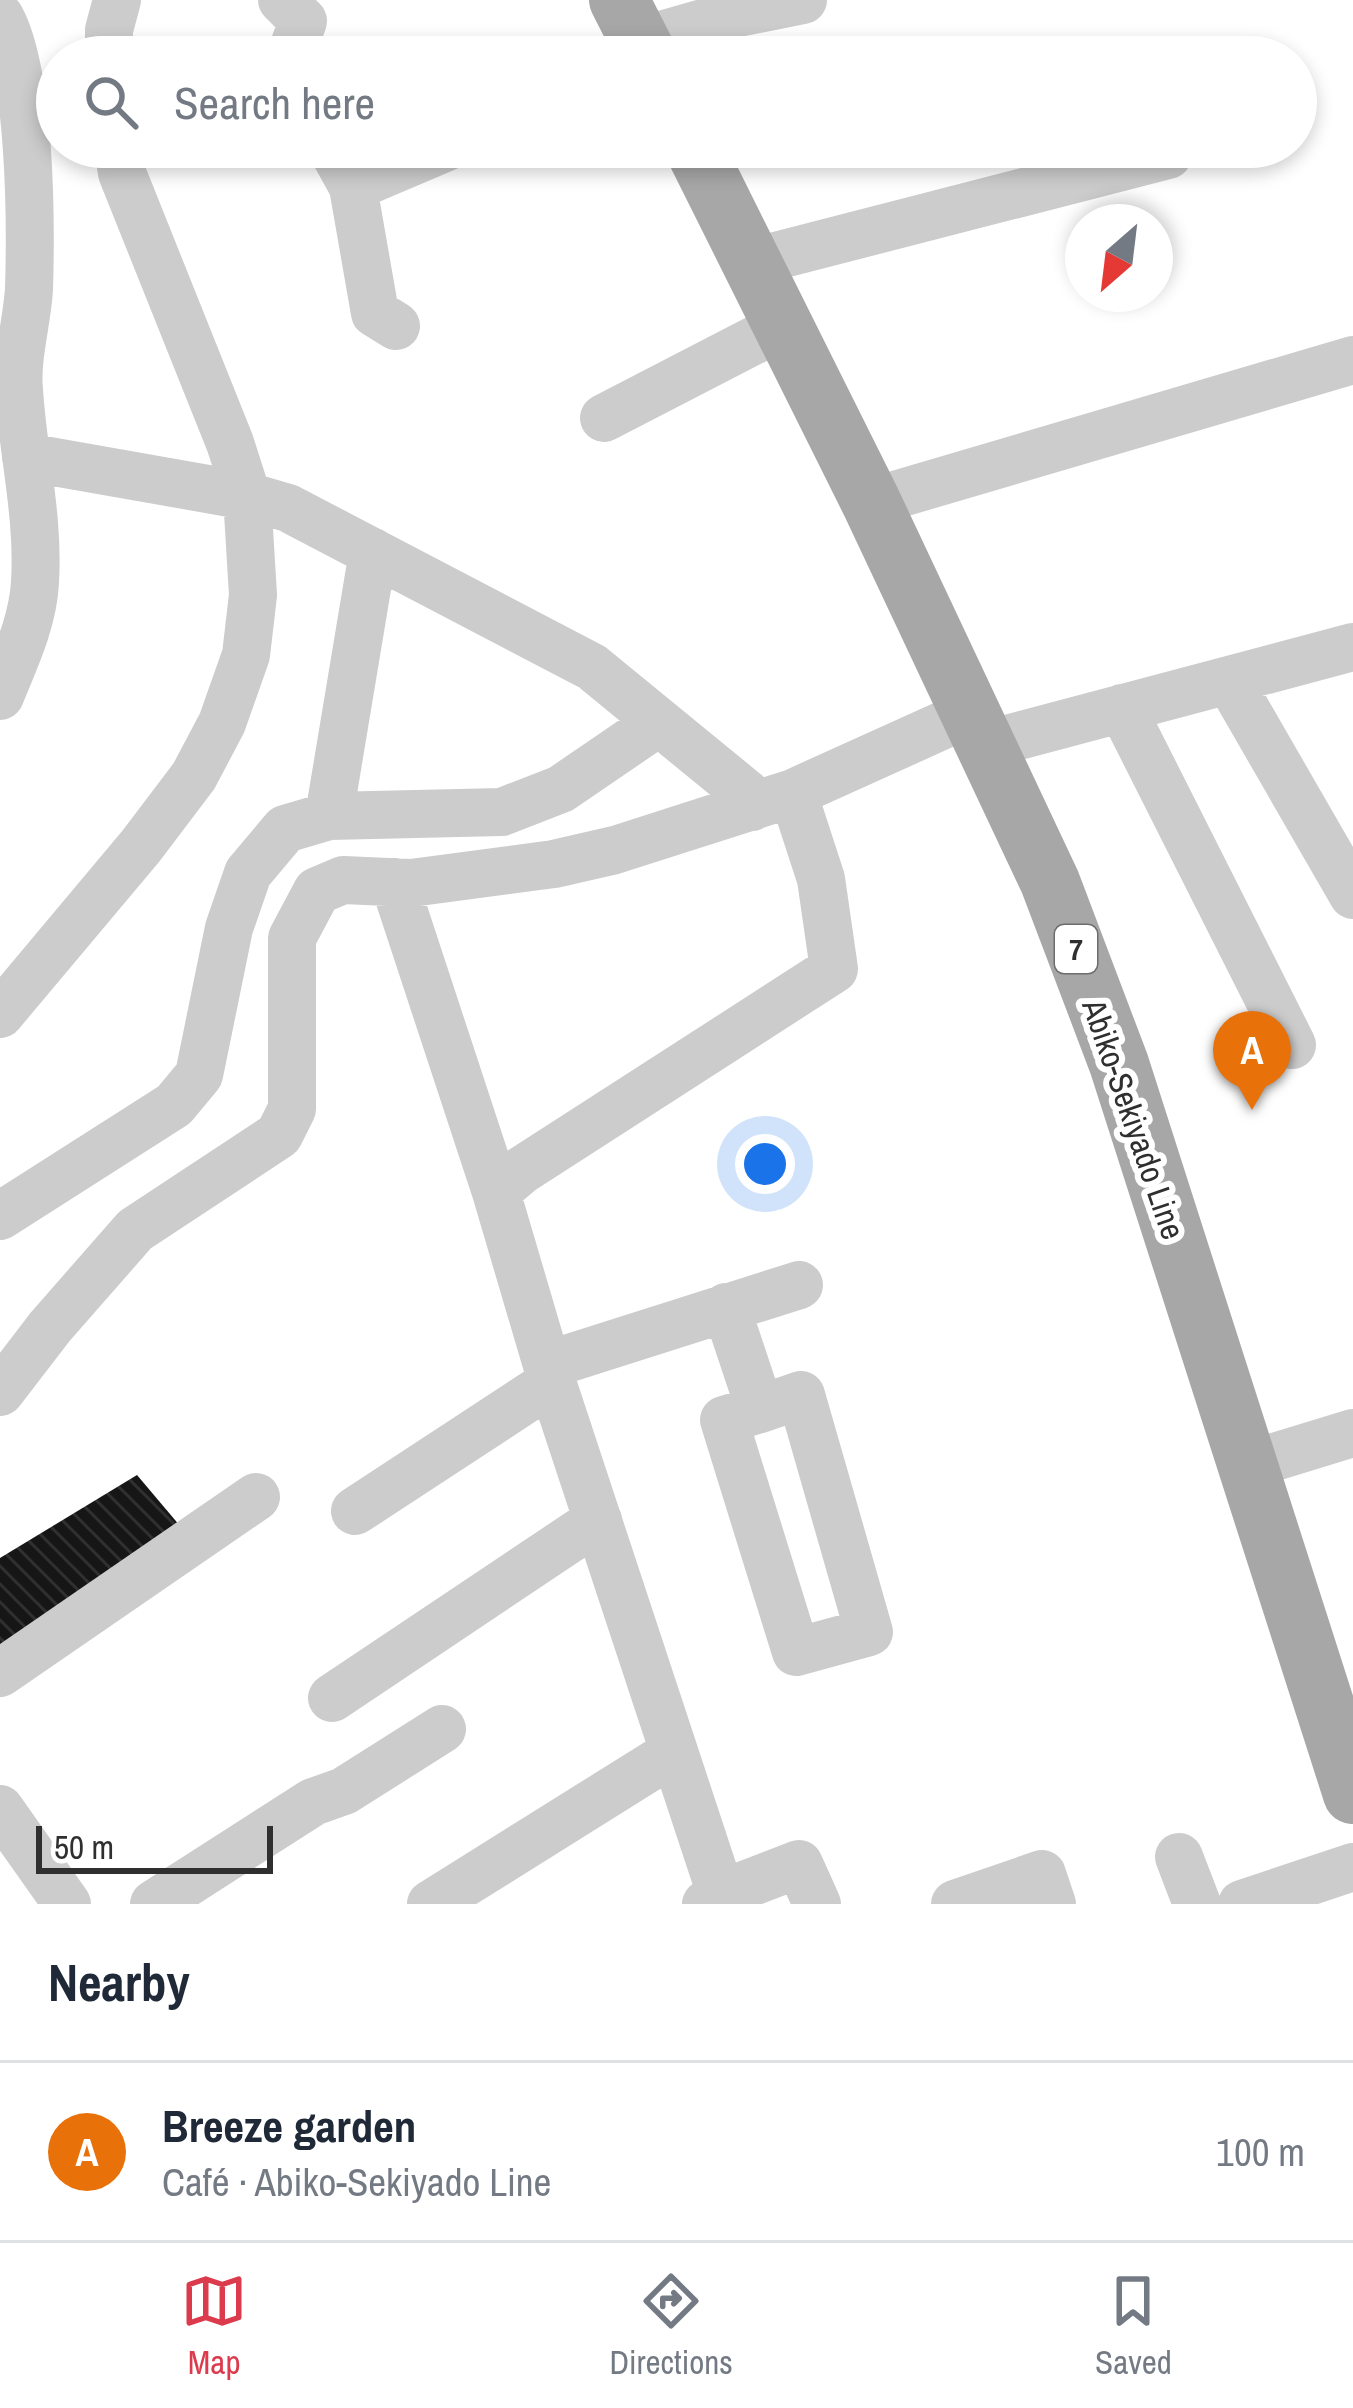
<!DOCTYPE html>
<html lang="en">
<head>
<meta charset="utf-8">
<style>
  body { margin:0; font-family:"Archivo Narrow",sans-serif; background:#f2f2f3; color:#1f2937 }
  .compass { position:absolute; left:1065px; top:204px; width:108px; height:108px; border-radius:50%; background:#fff; box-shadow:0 6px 18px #0003; rotate:208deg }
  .scale { position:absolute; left:36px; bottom:30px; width:237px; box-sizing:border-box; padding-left:12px; border:6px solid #2f2f2f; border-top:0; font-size:33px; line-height:42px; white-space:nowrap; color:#2f2f2f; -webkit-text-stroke:9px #fff; paint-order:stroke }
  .you { position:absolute; left:765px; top:1164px; width:42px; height:42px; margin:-30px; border:9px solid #fff; border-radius:50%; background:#1a73e8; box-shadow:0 0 0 18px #1a73e833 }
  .badge { display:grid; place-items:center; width:78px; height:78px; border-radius:50%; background:#db3b4d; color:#fff; font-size:39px; font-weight:700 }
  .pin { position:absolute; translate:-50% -99px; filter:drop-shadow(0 3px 6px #0008) }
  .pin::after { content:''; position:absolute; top:63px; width:42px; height:36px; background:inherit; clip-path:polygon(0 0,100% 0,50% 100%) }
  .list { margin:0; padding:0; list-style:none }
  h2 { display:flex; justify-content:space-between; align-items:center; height:156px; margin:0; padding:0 48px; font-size:51px }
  h2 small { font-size:39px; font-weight:400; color:#747a83 }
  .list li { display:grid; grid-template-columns:78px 1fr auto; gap:36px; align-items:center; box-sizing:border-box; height:180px; padding:0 48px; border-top:3px solid #e0e1e3 }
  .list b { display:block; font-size:45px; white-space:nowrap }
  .list p { margin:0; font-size:39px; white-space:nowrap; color:#747a83 }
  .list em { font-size:39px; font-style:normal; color:#747a83 }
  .icon { flex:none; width:66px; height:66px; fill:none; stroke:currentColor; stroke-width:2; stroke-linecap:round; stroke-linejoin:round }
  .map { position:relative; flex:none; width:1353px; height:1904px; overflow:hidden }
  .search { position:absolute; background:#fff; box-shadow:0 6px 18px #0003; left:36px; right:36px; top:36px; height:132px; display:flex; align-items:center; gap:30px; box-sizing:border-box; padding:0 42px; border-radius:66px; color:#747a83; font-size:45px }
  .sheet { height:336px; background:#fff }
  nav { display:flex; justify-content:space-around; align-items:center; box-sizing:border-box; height:168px; border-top:3px solid #e0e1e3; background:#fff; font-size:33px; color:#747a83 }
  nav a { display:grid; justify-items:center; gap:6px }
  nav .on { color:#db3b4d }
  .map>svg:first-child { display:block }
</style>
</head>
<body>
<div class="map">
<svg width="1353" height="1904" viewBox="0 0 1353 1904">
  <defs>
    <pattern id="building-back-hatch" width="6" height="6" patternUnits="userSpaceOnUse" patternTransform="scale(3)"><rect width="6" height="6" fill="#161616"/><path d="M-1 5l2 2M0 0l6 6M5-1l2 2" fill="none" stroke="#303030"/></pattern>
  </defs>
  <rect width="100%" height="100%" fill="#fff"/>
  <path fill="url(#building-back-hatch)" d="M137,1475L186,1533L0,1655V1558Z"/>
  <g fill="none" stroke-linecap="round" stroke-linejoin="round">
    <path stroke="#ccc" stroke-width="48" d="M282,0L303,21L290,57
      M0,17C31,72 31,223 29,289C27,323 16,357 19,390C23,455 39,516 35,582C33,622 15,659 0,696
      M640,41L738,13L803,0
      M109,57V30L117,0
      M331,147L353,187L375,313L396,326
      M353,187L447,147
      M752,262L1168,155
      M604,418L784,325
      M26,457L247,496L288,508L592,667L747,794L752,807
      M871,502L1353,360
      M1229,680L1353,895
      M1122,708L1292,1045
      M988,744L1353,647
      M329,816L373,552
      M394,882L496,1192
      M0,1014L141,846L194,776L222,723L246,655L253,595L247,496L230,443L122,173L118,147
      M0,1216L174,1105L199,1075L229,928L248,873L285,829L329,816L502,812L561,789L659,722
      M726,1307L760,1409L801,1395L869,1632L796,1652L724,1420L760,1409
      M547,1365L799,1285
      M0,1392L50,1327L135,1230L279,1135L292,1109V938L317,891L343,880L411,883L554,864L615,850L793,793L972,712
      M1248,1465L1353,1433
      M355,1511L552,1382
      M0,1673L256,1497
      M332,1698L598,1520
      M0,1809L67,1904
      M1179,1857L1197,1904
      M721,1894L552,1382L496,1192L522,1170L834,969L821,879L793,793
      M154,1904L313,1802L344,1791L442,1729
      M431,1904L674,1752
      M706,1904L721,1894L799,1864L817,1904
      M955,1904L1042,1874L1052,1904
      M1242,1904L1353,1867"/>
    <path stroke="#a7a7a7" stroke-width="60" d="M619,0L648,57
      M694,147L871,502L1050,882L1119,1064L1353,1794"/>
  </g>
  <g text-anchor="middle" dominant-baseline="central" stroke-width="12" stroke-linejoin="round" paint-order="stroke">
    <rect fill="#fff" stroke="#6d6d6d" stroke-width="3" x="1055" y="925" width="42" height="48" rx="9"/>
    <g font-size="30" font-weight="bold" fill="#2f2f2f">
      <text x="1076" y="949">7</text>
    </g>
    <g font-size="33" fill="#2f2f2f" stroke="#fff">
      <text transform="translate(1134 1119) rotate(71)">Abiko-Sekiyado Line</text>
    </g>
  </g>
</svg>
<svg class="compass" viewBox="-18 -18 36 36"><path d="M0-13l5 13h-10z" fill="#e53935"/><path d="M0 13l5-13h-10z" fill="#747a83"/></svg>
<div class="scale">50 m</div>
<div class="you"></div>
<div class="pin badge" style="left:1252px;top:1110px;background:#e8710a">A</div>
<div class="search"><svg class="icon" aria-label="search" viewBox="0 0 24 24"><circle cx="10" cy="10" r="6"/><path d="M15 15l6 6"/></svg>Search here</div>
</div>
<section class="sheet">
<h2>Nearby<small></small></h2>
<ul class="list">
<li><span class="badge" style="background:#e8710a">A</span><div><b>Breeze garden</b><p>Café · Abiko-Sekiyado Line</p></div><em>100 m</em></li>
</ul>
</section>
<nav>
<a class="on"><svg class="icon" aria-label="map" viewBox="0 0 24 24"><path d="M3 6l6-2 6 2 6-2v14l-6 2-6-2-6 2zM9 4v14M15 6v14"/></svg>Map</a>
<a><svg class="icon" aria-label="directions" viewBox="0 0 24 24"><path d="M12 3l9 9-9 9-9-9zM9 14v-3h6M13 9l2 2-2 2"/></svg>Directions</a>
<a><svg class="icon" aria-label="saved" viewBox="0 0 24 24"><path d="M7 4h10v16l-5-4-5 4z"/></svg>Saved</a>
</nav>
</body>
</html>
